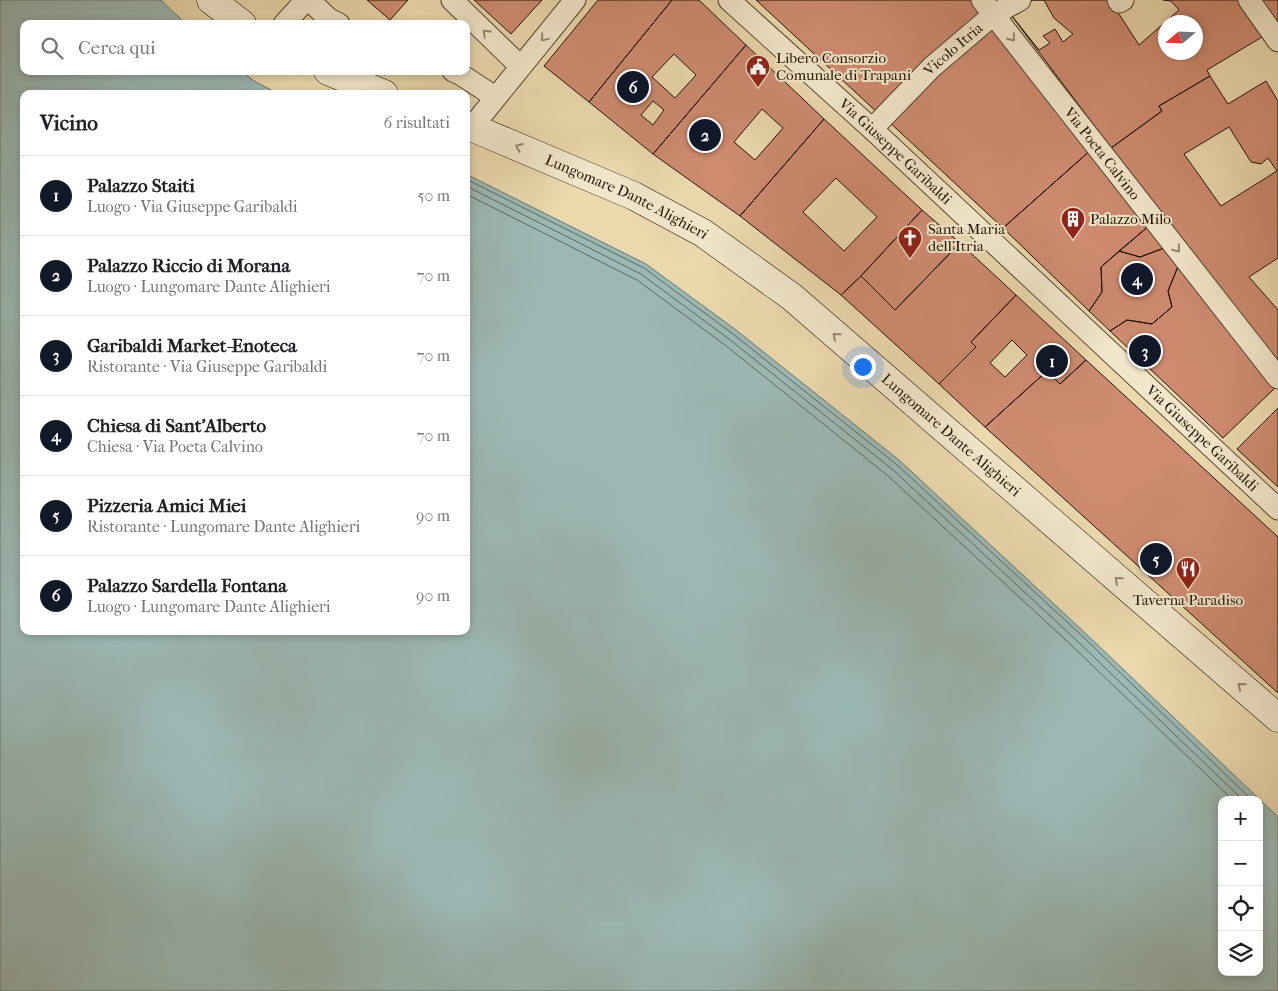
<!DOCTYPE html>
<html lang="it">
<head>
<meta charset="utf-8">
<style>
  body { margin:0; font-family:"IM FELL French Canon",serif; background:#f2f2f2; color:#202124 }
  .controls { position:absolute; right:15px; bottom:15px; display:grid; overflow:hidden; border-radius:10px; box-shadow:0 2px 8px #0003 }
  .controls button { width:45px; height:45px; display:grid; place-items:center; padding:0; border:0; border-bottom:1px solid #e0e0e0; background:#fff; color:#202124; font:25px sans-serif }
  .compass { position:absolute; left:1158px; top:15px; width:45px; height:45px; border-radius:50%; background:#fff; box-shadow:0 2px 8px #0003; rotate:251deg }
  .you { position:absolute; left:862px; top:366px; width:18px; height:18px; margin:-12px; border:4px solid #fff; border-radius:50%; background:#1a73e8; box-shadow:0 0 0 8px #1a73e833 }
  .badge { display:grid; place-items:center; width:32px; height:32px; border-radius:50%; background:#111827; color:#fff; font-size:16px; font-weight:700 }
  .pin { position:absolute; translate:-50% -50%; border:2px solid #fff; box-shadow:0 1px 5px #0006 }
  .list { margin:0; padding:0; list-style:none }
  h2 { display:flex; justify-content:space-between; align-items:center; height:65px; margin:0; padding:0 20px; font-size:21px }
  h2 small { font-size:16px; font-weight:400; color:#757577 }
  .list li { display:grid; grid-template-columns:32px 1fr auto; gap:15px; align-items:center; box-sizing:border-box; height:80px; padding:0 20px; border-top:1px solid #e0e0e0 }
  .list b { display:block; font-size:19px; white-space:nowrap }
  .list p { margin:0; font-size:16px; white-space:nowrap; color:#757577 }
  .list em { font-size:16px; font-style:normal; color:#757577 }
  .icon { flex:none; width:28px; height:28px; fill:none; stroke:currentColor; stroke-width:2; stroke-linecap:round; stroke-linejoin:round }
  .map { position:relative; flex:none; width:1278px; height:991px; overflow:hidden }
  .search { position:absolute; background:#fff; box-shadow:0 2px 8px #0003; left:20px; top:20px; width:450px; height:55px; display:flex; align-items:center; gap:12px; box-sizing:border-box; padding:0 18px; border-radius:10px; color:#757577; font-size:19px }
  .panel { position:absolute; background:#fff; box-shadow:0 2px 8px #0003; left:20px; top:90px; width:450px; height:545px; border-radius:10px }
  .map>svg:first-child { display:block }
</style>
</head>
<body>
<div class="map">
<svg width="1278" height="991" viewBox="0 0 1278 991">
  <rect width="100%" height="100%" fill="#ebd8ad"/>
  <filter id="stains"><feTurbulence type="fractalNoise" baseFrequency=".004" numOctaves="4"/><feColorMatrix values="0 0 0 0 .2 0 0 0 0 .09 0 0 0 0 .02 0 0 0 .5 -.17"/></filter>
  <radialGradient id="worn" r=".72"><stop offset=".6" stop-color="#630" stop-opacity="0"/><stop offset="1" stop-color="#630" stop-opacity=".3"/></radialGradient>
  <path fill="#9bb8b4" stroke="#6a766e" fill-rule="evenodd" d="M0,0H161L186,24H24V71H241L254,81L279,94H24V631H466V174L646,264L736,330L899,460L1082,630L1278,817V991H0ZM1222,800H1259V972H1222Z"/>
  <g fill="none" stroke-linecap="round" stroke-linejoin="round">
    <path stroke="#5e665c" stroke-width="1" d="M466,179L644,268L733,334L896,464L1079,633L1252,800
      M466,186L641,274L729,339L892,469L1074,638L1243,800
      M466,194L637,280L725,345L887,475L1069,643L1233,800"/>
  </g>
  <path fill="#ce8b70" stroke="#201304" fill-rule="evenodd" d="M367,0H408L390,20Z
    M474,0H542L511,34Z
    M598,0H672L589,102L544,66Z
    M672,0H699L746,45L653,154L589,102ZM674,54L696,75L675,98L652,77ZM653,101L664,110L653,125L641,115Z
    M756,0H971L985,17L880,115Z
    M1032,0H1110L1139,45L1179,10L1171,1L1163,0H1241L1267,34L1207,70L1210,76L1159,106L1162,111L1111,148L1008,11ZM1166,22H1196V52H1166Z
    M1032,0H1044L1054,18L1073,34L1063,42L1055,29L1043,36L1050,43L1039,50L1008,11Z
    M1260,0H1278V30Z
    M989,24L1092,149L1003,228L886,119Z
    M746,45L824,119L740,216L653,154ZM762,109L783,128L755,160L734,142Z
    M1210,76L1228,104L1266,81L1278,101V258L1249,277L1278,310V361L1111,148L1162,111L1159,106ZM1229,127L1251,162L1261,164L1268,158L1277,171L1221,206L1184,154Z
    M824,119L922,210L861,276L841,295L740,216ZM836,178L877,217L844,251L803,212Z
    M1092,149L1150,225L1101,267L1102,292L1089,311L1003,228Z
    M922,210L960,243L895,310L861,276Z
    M1150,225L1167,247L1140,257L1119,251Z
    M960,243L1016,295L971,342L976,347L939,384L841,295L861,276L895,310Z
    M1167,247L1179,264L1168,291L1172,307L1152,324L1127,320L1110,331L1089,311L1102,292L1101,267L1119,251L1140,257Z
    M1179,264L1275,388L1223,438L1110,331L1127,320L1152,324L1172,307L1168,291Z
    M1016,295L1086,360L1060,384L1047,371L985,427L939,384L976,347L971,342ZM1012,340L1027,355L1005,377L990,363Z
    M1086,360L1278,537V693L985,427L1047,371L1060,384Z
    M1278,408V487L1237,449Z"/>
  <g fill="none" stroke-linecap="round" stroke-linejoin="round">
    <defs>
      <g id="street">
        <path d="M309,0L329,19L339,24"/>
        <path d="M452,0L520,66"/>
        <path id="s1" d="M729,0L872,129L1278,509"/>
        <path id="s2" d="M982,0L1278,378"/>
        <path d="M1118,0L1119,2L1123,0"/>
        <path d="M1249,0L1278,41"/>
        <path d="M284,24L306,0"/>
        <path d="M453,71L460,74L495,97"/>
        <path d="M472,127L575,0"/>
        <path id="s3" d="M872,129L932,67L993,15L1020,0"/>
      </g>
      <g id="secondary">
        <path d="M211,0L242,24"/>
        <path d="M328,71L384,94"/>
        <path id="s4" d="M466,125L634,196L703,233L792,297L1278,718"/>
      </g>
    </defs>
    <use href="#street" stroke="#53442e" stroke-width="23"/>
    <use href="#secondary" stroke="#201304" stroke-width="29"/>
    <use href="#street" stroke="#f2e6ca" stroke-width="21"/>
    <use href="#secondary" stroke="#f2e6ca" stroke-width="28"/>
  </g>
  <defs><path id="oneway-chevron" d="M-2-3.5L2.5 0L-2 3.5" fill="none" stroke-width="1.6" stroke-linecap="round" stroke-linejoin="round" transform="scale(1.25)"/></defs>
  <g stroke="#948771">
    <use href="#oneway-chevron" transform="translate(486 33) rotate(-136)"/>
    <use href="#oneway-chevron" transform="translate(544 38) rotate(130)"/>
    <use href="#oneway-chevron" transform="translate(1012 38) rotate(52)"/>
    <use href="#oneway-chevron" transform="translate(519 147) rotate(-157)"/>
    <use href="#oneway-chevron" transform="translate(1177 249) rotate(52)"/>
    <use href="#oneway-chevron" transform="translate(836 336) rotate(-139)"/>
    <use href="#oneway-chevron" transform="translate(1118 580) rotate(-139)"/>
    <use href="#oneway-chevron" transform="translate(1241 686) rotate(-139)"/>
  </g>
  <defs>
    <symbol id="civic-pin" viewBox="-11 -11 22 30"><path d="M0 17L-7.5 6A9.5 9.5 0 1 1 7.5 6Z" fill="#8f2418" stroke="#f2e6ca"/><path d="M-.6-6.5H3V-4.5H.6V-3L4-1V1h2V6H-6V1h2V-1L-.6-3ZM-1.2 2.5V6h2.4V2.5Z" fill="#fff"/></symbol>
    <symbol id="building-pin" viewBox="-11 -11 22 30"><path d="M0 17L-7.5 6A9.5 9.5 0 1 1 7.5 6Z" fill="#8f2418" stroke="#f2e6ca"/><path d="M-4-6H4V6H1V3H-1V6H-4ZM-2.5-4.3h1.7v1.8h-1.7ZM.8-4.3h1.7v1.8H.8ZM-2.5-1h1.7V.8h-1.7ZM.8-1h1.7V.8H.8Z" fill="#fff"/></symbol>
    <symbol id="church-pin" viewBox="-11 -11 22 30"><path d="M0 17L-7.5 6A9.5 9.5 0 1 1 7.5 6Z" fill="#8f2418" stroke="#f2e6ca"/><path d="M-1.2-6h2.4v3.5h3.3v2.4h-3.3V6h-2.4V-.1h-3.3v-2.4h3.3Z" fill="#fff"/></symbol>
    <symbol id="restaurant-pin" viewBox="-11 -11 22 30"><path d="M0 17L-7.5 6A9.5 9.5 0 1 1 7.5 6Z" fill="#8f2418" stroke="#f2e6ca"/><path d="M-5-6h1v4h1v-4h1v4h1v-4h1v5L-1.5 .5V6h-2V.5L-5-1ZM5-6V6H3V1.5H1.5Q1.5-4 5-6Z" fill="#fff"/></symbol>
  </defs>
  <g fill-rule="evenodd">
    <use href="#civic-pin" x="744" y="53" width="28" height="38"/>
    <use href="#building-pin" x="1059" y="205" width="28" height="38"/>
    <use href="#church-pin" x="896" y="224" width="28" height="38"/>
    <use href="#restaurant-pin" x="1174" y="555" width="28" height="38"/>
  </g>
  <g text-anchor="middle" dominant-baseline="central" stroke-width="4" stroke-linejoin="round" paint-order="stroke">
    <g font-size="15" fill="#201304" stroke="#f2e6ca">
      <text stroke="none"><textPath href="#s3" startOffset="114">Vicolo Itria</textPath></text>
      <text stroke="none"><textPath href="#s1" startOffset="225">Via Giuseppe Garibaldi</textPath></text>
      <text stroke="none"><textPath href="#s2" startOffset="195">Via Poeta Calvino</textPath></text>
      <text stroke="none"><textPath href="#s4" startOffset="176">Lungomare Dante Alighieri</textPath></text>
      <text stroke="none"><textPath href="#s4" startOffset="581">Lungomare Dante Alighieri</textPath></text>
      <text stroke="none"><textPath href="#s1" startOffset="645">Via Giuseppe Garibaldi</textPath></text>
    </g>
    <g font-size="15" fill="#201304" stroke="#f2e6ca" text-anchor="start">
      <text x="776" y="58">Libero Consorzio<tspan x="776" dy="17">Comunale di Trapani</tspan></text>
      <text x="1090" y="219">Palazzo Milo</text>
      <text x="928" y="229">Santa Maria<tspan x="928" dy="17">dell'Itria</tspan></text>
      <text x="1188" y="600" text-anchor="middle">Taverna Paradiso</text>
    </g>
  </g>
  <rect width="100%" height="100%" filter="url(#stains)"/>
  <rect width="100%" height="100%" fill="url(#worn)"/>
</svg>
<div class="controls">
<button>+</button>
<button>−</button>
<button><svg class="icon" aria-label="locate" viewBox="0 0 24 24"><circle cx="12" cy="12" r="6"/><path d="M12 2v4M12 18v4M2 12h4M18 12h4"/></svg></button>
<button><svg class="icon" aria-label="layers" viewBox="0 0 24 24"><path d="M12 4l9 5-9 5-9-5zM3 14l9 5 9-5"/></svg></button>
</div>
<svg class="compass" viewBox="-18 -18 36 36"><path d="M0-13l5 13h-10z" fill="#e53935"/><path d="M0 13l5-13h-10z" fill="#757577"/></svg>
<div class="you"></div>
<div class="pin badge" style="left:1052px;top:361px">1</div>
<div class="pin badge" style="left:705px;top:135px">2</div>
<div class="pin badge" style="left:1145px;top:351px">3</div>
<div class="pin badge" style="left:1137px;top:279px">4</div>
<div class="pin badge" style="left:1156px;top:559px">5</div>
<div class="pin badge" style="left:633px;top:87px">6</div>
<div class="search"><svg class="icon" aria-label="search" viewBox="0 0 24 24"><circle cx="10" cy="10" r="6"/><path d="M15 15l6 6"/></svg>Cerca qui</div>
<section class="panel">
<h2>Vicino<small>6 risultati</small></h2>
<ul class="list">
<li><span class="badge">1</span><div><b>Palazzo Staiti</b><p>Luogo · Via Giuseppe Garibaldi</p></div><em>50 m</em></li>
<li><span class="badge">2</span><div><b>Palazzo Riccio di Morana</b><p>Luogo · Lungomare Dante Alighieri</p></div><em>70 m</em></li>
<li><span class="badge">3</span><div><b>Garibaldi Market-Enoteca</b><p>Ristorante · Via Giuseppe Garibaldi</p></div><em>70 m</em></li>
<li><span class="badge">4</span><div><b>Chiesa di Sant'Alberto</b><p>Chiesa · Via Poeta Calvino</p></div><em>70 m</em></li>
<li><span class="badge">5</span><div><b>Pizzeria Amici Miei</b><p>Ristorante · Lungomare Dante Alighieri</p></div><em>90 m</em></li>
<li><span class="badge">6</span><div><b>Palazzo Sardella Fontana</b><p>Luogo · Lungomare Dante Alighieri</p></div><em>90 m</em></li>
</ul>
</section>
</div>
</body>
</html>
